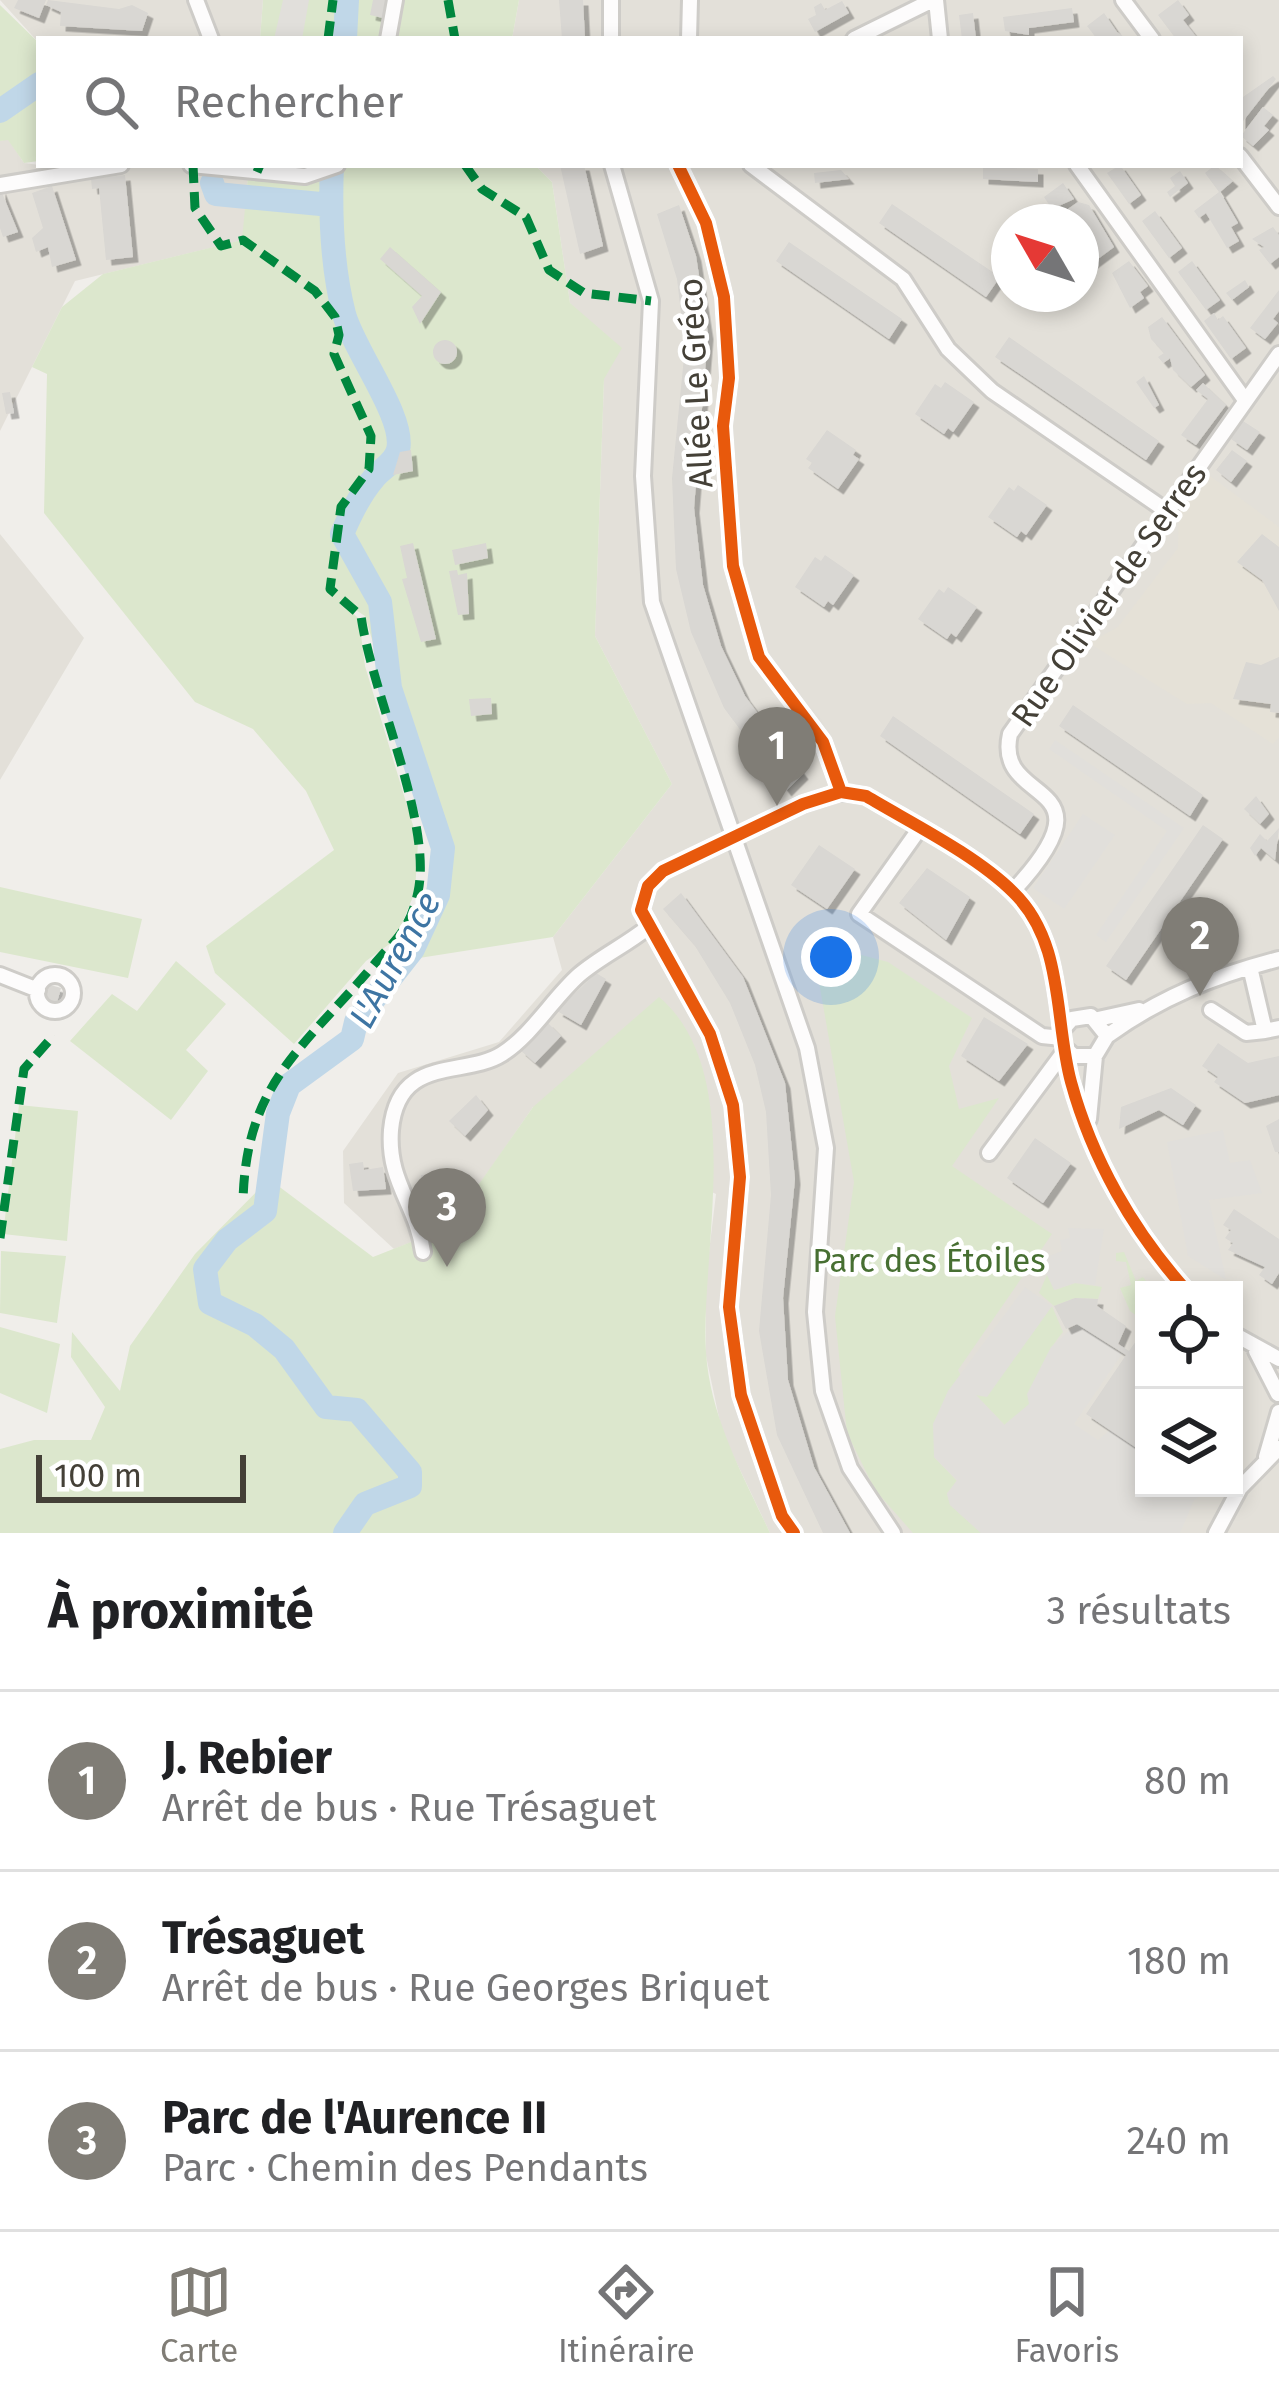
<!DOCTYPE html>
<html lang="fr">
<head>
<meta charset="utf-8">
<style>
  body { margin:0; font-family:"Fira Sans",sans-serif; background:#f2f2f2; color:#202124 }
  .controls { position:absolute; right:36px; bottom:36px; display:grid; overflow:hidden; border-radius:0px; box-shadow:0 6px 18px #0003 }
  .controls button { width:108px; height:108px; display:grid; place-items:center; padding:0; border:0; border-bottom:3px solid #e0e0e0; background:#fff; color:#202124; font:60px sans-serif }
  .compass { position:absolute; left:991px; top:204px; width:108px; height:108px; border-radius:50%; background:#fff; box-shadow:0 6px 18px #0003; rotate:309deg }
  .scale { position:absolute; left:36px; bottom:30px; width:210px; box-sizing:border-box; padding-left:12px; border:6px solid #444037; border-top:0; font-size:33px; line-height:42px; white-space:nowrap; color:#444037; -webkit-text-stroke:9px #fff; paint-order:stroke }
  .you { position:absolute; left:831px; top:957px; width:42px; height:42px; margin:-30px; border:9px solid #fff; border-radius:50%; background:#1a73e8; box-shadow:0 0 0 18px #1a73e833 }
  .badge { display:grid; place-items:center; width:78px; height:78px; border-radius:50%; background:#807d76; color:#fff; font-size:39px; font-weight:700 }
  .pin { position:absolute; translate:-50% -99px; filter:drop-shadow(0 3px 6px #0008) }
  .pin::after { content:''; position:absolute; top:63px; width:42px; height:36px; background:inherit; clip-path:polygon(0 0,100% 0,50% 100%) }
  .list { margin:0; padding:0; list-style:none }
  h2 { display:flex; justify-content:space-between; align-items:center; height:156px; margin:0; padding:0 48px; font-size:51px }
  h2 small { font-size:39px; font-weight:400; color:#757577 }
  .list li { display:grid; grid-template-columns:78px 1fr auto; gap:36px; align-items:center; box-sizing:border-box; height:180px; padding:0 48px; border-top:3px solid #e0e0e0 }
  .list b { display:block; font-size:45px; white-space:nowrap }
  .list p { margin:0; font-size:39px; white-space:nowrap; color:#757577 }
  .list em { font-size:39px; font-style:normal; color:#757577 }
  .icon { flex:none; width:66px; height:66px; fill:none; stroke:currentColor; stroke-width:2; stroke-linecap:round; stroke-linejoin:round }
  .map { position:relative; flex:none; width:1279px; height:1533px; overflow:hidden }
  .search { position:absolute; background:#fff; box-shadow:0 6px 18px #0003; left:36px; right:36px; top:36px; height:132px; display:flex; align-items:center; gap:30px; box-sizing:border-box; padding:0 42px; border-radius:0px; color:#757577; font-size:45px }
  .sheet { height:696px; background:#fff }
  nav { display:flex; justify-content:space-around; align-items:center; box-sizing:border-box; height:168px; border-top:3px solid #e0e0e0; background:#fff; font-size:33px; color:#757577 }
  nav a { display:grid; justify-items:center; gap:6px }
  nav .on { color:#807d76 }
  .map>svg:first-child { display:block }
</style>
</head>
<body>
<div class="map">
<svg width="1279" height="1533" viewBox="0 0 1279 1533">
  <defs>
    <filter id="shadow"><feDropShadow dx="5.5" dy="5.5" stdDeviation="0" flood-color="#0004"/></filter>
  </defs>
  <rect width="100%" height="100%" fill="#f0eeea"/>
  <path fill="#e3e0d9" fill-rule="evenodd" d="M0,0H263L260,39H39V43Z
    M519,0H1279V1533H770L722,1432L706,1356V1277L716,1194L533,1107L450,1227L394,1249L344,1203L343,1151L398,1073L499,1042L562,970L553,937L672,784L595,636L604,379L570,303L552,182L535,165H1240V39H512ZM1009,222H1081V294H1009ZM1144,1290H1234V1488H1144Z
    M8,139L24,163L39,165H249L243,240L75,281L0,431V141Z
    M0,534L84,638L0,780Z"/>
  <path fill="#e5e1d7" d="M1206,473L1279,527V737L1273,744L1211,703L1187,704L1089,643L1118,627L1178,548L1179,510Z"/>
  <path fill="#dce7cd" d="M263,0H519L512,39H260Z
    M0,5L39,43V161L24,163L8,140L0,141Z
    M249,165H535L552,182L570,303L622,348L604,379L595,636L672,784L553,937L400,961L430,879L432,842L365,616L339,599L359,619L365,666L418,842L415,892L395,940L366,961L294,1044L215,973L206,946L334,850L306,791L253,729L195,702L44,513L47,374L32,367L62,307L103,274L242,240Z
    M0,887L142,919L128,978L0,952Z
    M812,942L888,962L972,1018L949,1066L959,1109L999,1098L952,1166L1052,1234L958,1370L962,1378L948,1391L934,1457L957,1481L947,1493L950,1505L981,1533H913L875,1490L847,1433L835,1316L854,1182Z
    M176,961L226,1004L186,1050L208,1071L171,1120L70,1041L112,994L137,1011Z
    M659,997C748,1072 700,1252 706,1352C710,1417 743,1475 770,1533H0V1449L34,1440H91L105,1407L71,1357L72,1332L120,1391L130,1346L195,1254L269,1179L373,1257L449,1227L533,1107Z
    M19,1105L78,1111L67,1241L3,1234Z
    M1,1251L66,1256L57,1323L0,1313Z
    M1124,1252L1136,1281L1143,1277L1153,1290H1144V1321L1130,1311L1120,1288L1131,1285L1126,1262L1116,1261V1253Z
    M1047,1275L1055,1290L1075,1283L1102,1287L1098,1299L1075,1298L1054,1306L1039,1293Z
    M1052,1306L1063,1332C1037,1362 1029,1405 1022,1443L976,1395L987,1396Z
    M0,1327L60,1344L47,1413L0,1393Z"/>
  <path fill="#e1dfdb" d="M283,0H309L302,39H274Z
    M1055,740L1184,828L1106,942L1096,935L1167,831L1049,749Z
    M1083,814L1115,835L1064,909L1033,888Z
    M1223,1130L1230,1163L1250,1160L1262,1193L1209,1200L1226,1280L1188,1256L1167,1142Z
    M1068,1228L1104,1229L1095,1285L1075,1283L1054,1290L1044,1268L1046,1257L1062,1251L1060,1240L1070,1238Z
    M1025,1287L1052,1306L987,1397L976,1395L1004,1425L1029,1404L1027,1394L1051,1347L1077,1324L1122,1354L1074,1424L1098,1440L1110,1430L1144,1453V1488H1214L1194,1500L1180,1533H981L950,1505L947,1494L957,1480L934,1457L933,1424L948,1391Z"/>
  <g fill="none" stroke-linecap="round" stroke-linejoin="round">
    <path stroke="#c0d7e8" stroke-width="24" d="M345,39L347,0
      M0,111L39,84
      M332,165C330,213 332,267 344,314C354,351 406,418 398,450C395,463 382,468 374,478C360,494 350,515 342,534L380,602L390,688L443,848L438,895L413,949L356,1022L352,1039L289,1085L278,1113L265,1211L227,1240L205,1269L210,1303L255,1325L284,1349L326,1407L357,1410L410,1472V1486L365,1504L345,1533
      M212,183L216,194L331,205"/>
  </g>
  <path fill="#d9d7d3" filter="url(#shadow)" d="M18,0H46L39,18L14,8Z
    M48,0L119,9L132,5L148,13L142,31L60,26L61,12L46,5Z
    M373,0H386L383,18L370,15Z
    M559,0H583L585,39H562Z
    M1178,0L1189,15L1183,20L1198,39H1176L1158,15Z
    M842,1L849,13L815,32L808,19L816,15L814,7L821,3L825,10Z
    M1072,8L1074,22L1029,28V35L1005,31L1003,17Z
    M973,13L976,39H962L959,15Z
    M1104,13L1117,32L1127,39H1097L1087,26Z
    M1273,76L1276,79L1240,125V93L1243,97Z
    M1263,107L1273,115L1264,126L1269,130L1253,146L1241,136Z
    M560,165H584L603,246L580,254Z
    M1120,165L1141,195L1129,204L1107,173Z
    M1215,165L1233,181L1220,192L1238,223L1231,227L1239,241L1227,248L1206,213L1199,218L1194,211L1219,192L1205,173Z
    M983,167L1038,169V182L983,179Z
    M841,170L849,179L815,183L814,173Z
    M1180,171L1188,183L1170,197L1167,192L1175,186L1170,178Z
    M125,175L133,257L106,260L99,188L92,189L91,179Z
    M1063,183L1074,199L1052,209L1044,197Z
    M52,186L76,260L52,267L48,247L36,252L32,238L43,228L32,193Z
    M0,188L18,232L3,237L0,228Z
    M1078,202L1089,205L1114,247L1091,264L1082,252L1092,245L1068,209Z
    M892,204L1000,277L986,297L879,223Z
    M679,205L696,256L708,334L694,508L703,585L721,646L745,696L803,774L786,791L724,708L691,632L676,569L672,478L685,347L677,279L657,214Z
    M1155,211L1182,248L1169,258L1142,221Z
    M1273,227L1279,235V257L1270,264L1259,250L1264,247L1252,239Z
    M789,242L902,319L889,339L776,261Z
    M390,247L441,292L420,324L412,307L422,296L380,259Z
    M1129,261L1148,286L1140,292L1144,298L1130,308L1112,273Z
    M1192,261L1220,300L1206,310L1178,272Z
    M1245,280L1249,287L1232,300L1226,293Z
    M1279,290V311L1273,319L1278,323L1265,339L1250,328Z
    M1214,313L1218,320L1223,316L1246,348L1231,359L1204,321Z
    M1162,317L1205,375L1191,387L1173,370L1170,358L1163,363L1158,357L1164,353L1151,339L1148,327Z
    M1009,337L1159,441L1146,460L995,357Z
    M433 352a12 12 0 1 1 24 0a12 12 0 1 1-24 0Z
    M1144,376L1159,405L1154,408L1136,382Z
    M945,382L974,402L953,432L948,428L944,434L915,414L935,384L941,388Z
    M1203,383L1226,405L1196,445L1181,435L1208,399L1196,390Z
    M10,392L14,413L6,414L2,393Z
    M1243,421L1260,432L1247,450L1231,439Z
    M827,430L856,450L853,455L859,459L838,489L808,468L812,463L806,459Z
    M411,450L413,471L393,475L400,452Z
    M1232,450L1247,461L1231,482L1216,470Z
    M1018,485L1047,505L1026,535L1021,531L1017,537L988,517L1009,487L1014,491Z
    M1262,534L1279,547V611L1262,580L1237,562Z
    M413,543L436,639L421,642L402,579L407,578L400,546Z
    M486,543L488,558L455,565L452,550Z
    M825,555L854,575L833,605L828,601L824,607L795,587L815,557L821,561Z
    M457,570L458,575L467,573L469,614L458,615L449,571Z
    M948,587L977,607L956,637L951,633L947,639L918,619L939,589L944,593Z
    M1279,657V713L1270,712L1271,704L1233,699L1246,662L1261,665Z
    M491,698L492,714L471,716L469,699Z
    M1073,705L1203,795L1190,816L1059,726Z
    M893,716L1034,814L1020,834L880,736Z
    M1256,796L1269,814L1260,824L1244,809Z
    M1203,825L1223,839L1126,980L1106,966Z
    M1279,828L1275,860L1261,848L1255,856L1250,848L1260,834L1267,841Z
    M819,845L855,869L827,909L791,885Z
    M927,868L970,897L946,940L899,903Z
    M681,893L743,977L785,1083L795,1179L783,1298L788,1380L814,1467L850,1533H823L777,1435L759,1331L771,1195L766,1112L755,1065L730,1003L695,946L663,909Z
    M596,973L606,979L581,1025L557,1011Z
    M47,984L61,988L57,1002L43,998Z
    M984,1017L1028,1044L999,1081L961,1056Z
    M547,1022L561,1036L535,1063L520,1050Z
    M1218,1043L1248,1063L1279,1056V1095L1245,1103L1214,1082L1218,1077L1202,1066Z
    M1171,1088L1196,1105L1183,1125L1159,1110L1119,1129L1121,1107Z
    M476,1095L488,1110L465,1136L449,1121Z
    M1279,1119V1152H1275L1266,1126Z
    M1035,1138L1071,1163L1043,1203L1007,1178Z
    M363,1162L364,1170L383,1167L386,1189L353,1191L349,1164Z
    M439,1174L440,1200L422,1201L421,1175Z
    M1234,1209L1279,1239V1273L1272,1284L1259,1275L1265,1267L1228,1250L1233,1243L1225,1238L1231,1230L1223,1225Z
    M1075,1298L1098,1299L1097,1306L1126,1326L1118,1344L1129,1351L1136,1341L1144,1346V1453L1086,1414L1126,1355L1077,1324L1066,1329L1054,1306Z"/>
  <g fill="none" stroke-linecap="round" stroke-linejoin="round">
    <defs>
      <path id="minor" d="M196,0L211,39
        M611,0V39
        M936,0L940,39
        M1123,0L1152,39
        M388,39L395,0
        M689,39L690,0
        M854,39L933,0
        M1240,156L1279,207
        M191,165L305,176L337,165
        M612,165L651,301L643,476L652,602L807,1048L826,1148L815,1312L823,1391L850,1468L893,1533
        M678,165L706,223L724,297L729,378L723,426L733,566L759,657L823,742L841,792
        M751,165L903,279L948,349L992,391L1168,512
        M1077,165L1245,400
        M0,185L121,165
        M920,828L859,914L1042,1036L1062,1038
        M1013,891C1120,776 993,808 1010,734L1279,354
        M1250,967L1265,1031L1279,1028
        M0,975L38,990
        M37 993a18 18 0 1 1 36 0a18 18 0 1 1-36 0Z
        M1211,1010L1246,1033L1265,1031
        M1098,1019L1139,1010
        M1065,1027L1072,1019L1091,1016L1107,1036L1095,1056H1074L1066,1049
        M1107,1036C1161,997 1214,976 1279,959
        M1089,1119L1095,1056
        M989,1153L1066,1049
        M423,1252C417,1205 387,1182 391,1130C398,1054 464,1078 502,1054C532,1035 553,998 579,975C600,957 626,945 647,928
        M1234,1334L1279,1359
        M1256,1351L1278,1394
        M1266,1457L1279,1412
        M794,1533L782,1516L741,1395L729,1307L740,1177L733,1105L710,1034L641,910L648,886L663,871L803,804L841,792L866,796C911,823 976,855 1013,892C1065,942 1054,1020 1071,1082C1092,1159 1133,1231 1186,1290
        M1216,1533L1240,1488L1279,1448"/>
    </defs>
    <use href="#minor" stroke="#ceccc8" stroke-width="20"/>
    <use href="#minor" stroke="#fdfcfc" stroke-width="14"/>
    <path stroke="#00873e" stroke-width="9" stroke-dasharray="18 9" stroke-linecap="butt" d="M448,0L455,39
      M328,39L333,0
      M193,165L195,208L221,246L243,240L315,291L335,317L339,335L334,354L371,436L369,469L341,507L330,589L361,616C372,694 433,823 418,892C409,933 395,939 371,968C301,1050 246,1084 243,1201
      M465,165L482,189L526,217L549,270L584,293L651,301
      M257,172L260,165
      M0,1238L24,1069L54,1035"/>
    <defs>
      <path id="cycleway" d="M678,165L706,223L724,297L729,378L723,426L733,566L759,657L823,742L841,792
        M794,1533L782,1516L741,1395L729,1307L740,1177L733,1105L710,1034L641,910L648,886L663,871L803,804L841,792L866,796C911,823 976,855 1013,892C1065,942 1054,1020 1071,1082C1092,1159 1133,1231 1186,1290"/>
    </defs>
    <use href="#cycleway" stroke="#fff" stroke-width="20"/>
    <use href="#cycleway" stroke="#e8590c" stroke-width="12"/>
  </g>
  <g text-anchor="middle" dominant-baseline="central" stroke-width="9" stroke-linejoin="round" paint-order="stroke">
    <g font-size="33" fill="#444037" stroke="#fff">
      <text transform="translate(696 383) rotate(-93)">Allée Le Gréco</text>
      <text transform="translate(1109 595) rotate(-55)">Rue Olivier de Serres</text>
    </g>
    <g font-size="33" fill="#476f32" stroke="#fff">
      <text x="929" y="1261">Parc des Étoiles</text>
    </g>
    <g font-size="36" font-style="italic" fill="#3e75a3" stroke="#fff">
      <text transform="translate(395 960) rotate(-61)">L'Aurence</text>
    </g>
  </g>
</svg>
<div class="controls">
<button><svg class="icon" aria-label="locate" viewBox="0 0 24 24"><circle cx="12" cy="12" r="6"/><path d="M12 2v4M12 18v4M2 12h4M18 12h4"/></svg></button>
<button><svg class="icon" aria-label="layers" viewBox="0 0 24 24"><path d="M12 4l9 5-9 5-9-5zM3 14l9 5 9-5"/></svg></button>
</div>
<svg class="compass" viewBox="-18 -18 36 36"><path d="M0-13l5 13h-10z" fill="#e53935"/><path d="M0 13l5-13h-10z" fill="#757577"/></svg>
<div class="scale">100 m</div>
<div class="you"></div>
<div class="pin badge" style="left:777px;top:806px">1</div>
<div class="pin badge" style="left:1200px;top:996px">2</div>
<div class="pin badge" style="left:447px;top:1267px">3</div>
<div class="search"><svg class="icon" aria-label="search" viewBox="0 0 24 24"><circle cx="10" cy="10" r="6"/><path d="M15 15l6 6"/></svg>Rechercher</div>
</div>
<section class="sheet">
<h2>À proximité<small>3 résultats</small></h2>
<ul class="list">
<li><span class="badge">1</span><div><b>J. Rebier</b><p>Arrêt de bus · Rue Trésaguet</p></div><em>80 m</em></li>
<li><span class="badge">2</span><div><b>Trésaguet</b><p>Arrêt de bus · Rue Georges Briquet</p></div><em>180 m</em></li>
<li><span class="badge">3</span><div><b>Parc de l'Aurence II</b><p>Parc · Chemin des Pendants</p></div><em>240 m</em></li>
</ul>
</section>
<nav>
<a class="on"><svg class="icon" aria-label="map" viewBox="0 0 24 24"><path d="M3 6l6-2 6 2 6-2v14l-6 2-6-2-6 2zM9 4v14M15 6v14"/></svg>Carte</a>
<a><svg class="icon" aria-label="directions" viewBox="0 0 24 24"><path d="M12 3l9 9-9 9-9-9zM9 14v-3h6M13 9l2 2-2 2"/></svg>Itinéraire</a>
<a><svg class="icon" aria-label="saved" viewBox="0 0 24 24"><path d="M7 4h10v16l-5-4-5 4z"/></svg>Favoris</a>
</nav>
</body>
</html>
